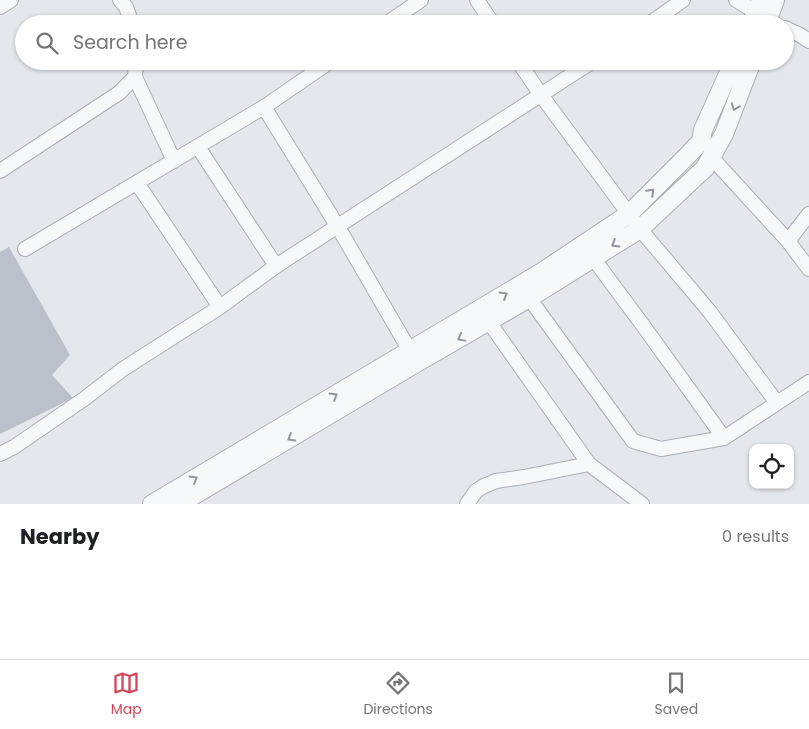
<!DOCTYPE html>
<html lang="en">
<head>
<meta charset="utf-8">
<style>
  body { margin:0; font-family:Poppins,sans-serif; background:#f2f2f2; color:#202124 }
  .controls { position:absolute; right:15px; bottom:15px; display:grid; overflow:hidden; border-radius:10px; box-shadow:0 1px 4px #0004 }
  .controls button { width:45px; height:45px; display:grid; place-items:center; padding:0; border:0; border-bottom:1px solid #e0e0e0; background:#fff; color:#202124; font:25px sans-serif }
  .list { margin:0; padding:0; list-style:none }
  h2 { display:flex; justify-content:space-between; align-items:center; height:65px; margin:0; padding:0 20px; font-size:21px }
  h2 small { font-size:16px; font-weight:400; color:#757577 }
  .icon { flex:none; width:28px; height:28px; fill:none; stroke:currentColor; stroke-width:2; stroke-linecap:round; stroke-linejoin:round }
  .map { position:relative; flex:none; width:809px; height:504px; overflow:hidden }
  .search { position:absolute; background:#fff; box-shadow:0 1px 4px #0004; left:15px; right:15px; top:15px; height:55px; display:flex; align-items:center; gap:12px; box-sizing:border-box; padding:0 18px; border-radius:28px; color:#757577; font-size:19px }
  .sheet { height:155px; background:#fff }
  nav { display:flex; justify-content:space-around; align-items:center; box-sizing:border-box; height:70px; border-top:1px solid #e0e0e0; background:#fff; font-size:14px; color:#757577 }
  nav a { display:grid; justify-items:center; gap:2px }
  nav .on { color:#d1495b }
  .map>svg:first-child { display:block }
</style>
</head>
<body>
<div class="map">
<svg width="809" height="504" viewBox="0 0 809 504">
  <rect width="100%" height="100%" fill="#e4e7ec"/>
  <path fill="#bbc0ca" d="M9,247L70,355L52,375L73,398L0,434V252Z"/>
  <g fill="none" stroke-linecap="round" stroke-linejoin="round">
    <defs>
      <path id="minor" d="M120,0L126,7L132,24
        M477,0L493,24
        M736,0L776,24
        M0,7L11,0
        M386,24L421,0
        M649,24L683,0
        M785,28L800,35L809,41
        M518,61L541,95L640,229L710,312L777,403
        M135,77L174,161
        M264,107L338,227L410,351
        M198,147L276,266
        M712,158L788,241L809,269
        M0,171L119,93L135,77L136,61
        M137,183L220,307
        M788,241L809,214
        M25,249L264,107L331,61
        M593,258L642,324L724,438
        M529,298L633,441L661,449L724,438L809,382
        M484,315L589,464L642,504
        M0,454L14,447L84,399L123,369L220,307L276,266L593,61
        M467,504L476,491L484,486L496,481L524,477L589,464"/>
      <path id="tertiary" d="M751,24L761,0
        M766,24L775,0
        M152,504L542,272L629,214L690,153L701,141L703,130L734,61
        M179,504L418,362L529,298L640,229L705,168L724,134L752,61"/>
    </defs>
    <use href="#minor" stroke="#a9aeb7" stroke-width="16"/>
    <use href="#tertiary" stroke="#a9aeb7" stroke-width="20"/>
    <use href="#minor" stroke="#f7f8fa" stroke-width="14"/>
    <use href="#tertiary" stroke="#f7f8fa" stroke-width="18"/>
  </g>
  <defs><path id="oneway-chevron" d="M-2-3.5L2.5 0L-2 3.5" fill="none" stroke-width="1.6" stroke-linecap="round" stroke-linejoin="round" transform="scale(1.25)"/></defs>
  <g stroke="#9196a0">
    <use href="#oneway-chevron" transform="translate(735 107) rotate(111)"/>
    <use href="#oneway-chevron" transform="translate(651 192) rotate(-45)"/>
    <use href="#oneway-chevron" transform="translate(615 244) rotate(148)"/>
    <use href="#oneway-chevron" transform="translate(504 295) rotate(-31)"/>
    <use href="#oneway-chevron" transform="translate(461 338) rotate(151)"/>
    <use href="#oneway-chevron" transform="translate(334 396) rotate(-31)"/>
    <use href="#oneway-chevron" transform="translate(291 438) rotate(149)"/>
    <use href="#oneway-chevron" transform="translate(194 479) rotate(-31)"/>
  </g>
</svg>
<div class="controls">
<button><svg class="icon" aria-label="locate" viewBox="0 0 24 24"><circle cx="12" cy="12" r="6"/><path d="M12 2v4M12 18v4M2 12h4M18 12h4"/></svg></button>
</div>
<div class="search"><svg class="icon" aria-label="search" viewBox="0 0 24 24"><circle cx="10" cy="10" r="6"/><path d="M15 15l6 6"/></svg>Search here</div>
</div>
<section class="sheet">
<h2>Nearby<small>0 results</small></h2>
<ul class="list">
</ul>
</section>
<nav>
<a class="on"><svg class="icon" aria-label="map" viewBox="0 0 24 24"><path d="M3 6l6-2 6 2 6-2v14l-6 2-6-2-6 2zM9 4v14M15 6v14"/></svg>Map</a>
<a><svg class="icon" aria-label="directions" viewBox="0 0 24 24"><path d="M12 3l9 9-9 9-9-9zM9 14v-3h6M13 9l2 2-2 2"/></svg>Directions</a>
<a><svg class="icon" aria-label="saved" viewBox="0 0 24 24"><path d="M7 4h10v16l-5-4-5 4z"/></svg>Saved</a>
</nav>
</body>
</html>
